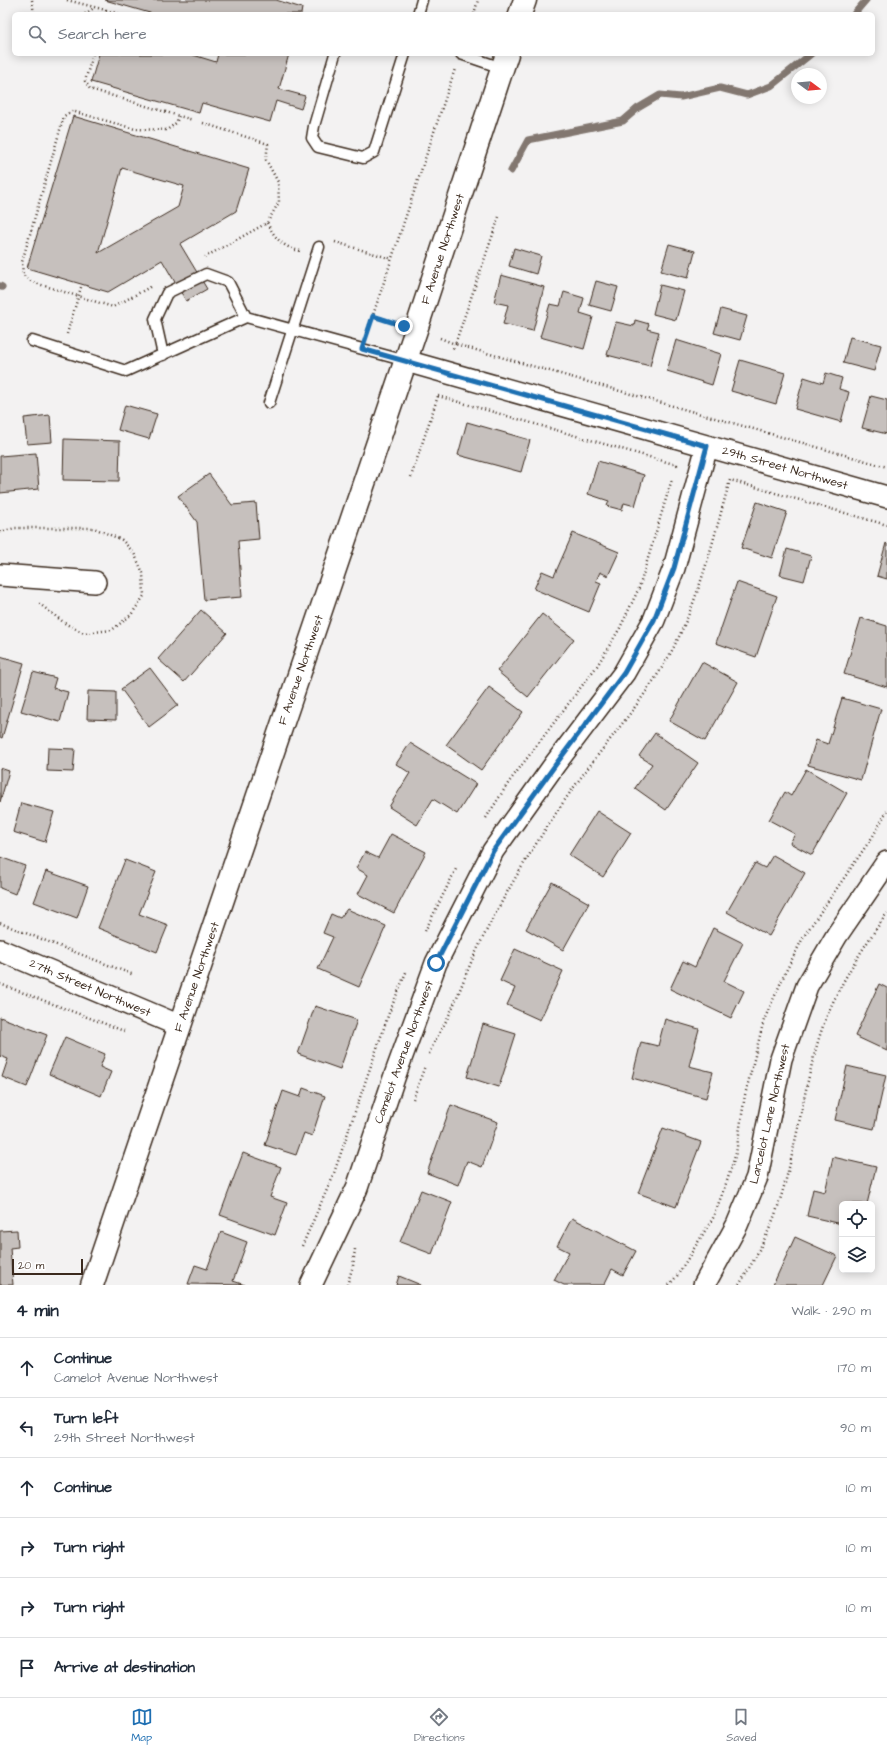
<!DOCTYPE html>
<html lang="en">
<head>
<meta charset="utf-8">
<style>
  body { margin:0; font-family:"Architects Daughter",sans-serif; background:#f2f2f3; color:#1f2937 }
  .controls { position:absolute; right:12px; bottom:12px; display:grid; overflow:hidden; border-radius:6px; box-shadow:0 2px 10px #0003 }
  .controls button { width:36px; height:36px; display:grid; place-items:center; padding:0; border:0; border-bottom:1px solid #e0e1e3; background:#fff; color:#1f2937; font:20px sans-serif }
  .compass { position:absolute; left:791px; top:68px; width:36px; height:36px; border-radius:50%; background:#fff; box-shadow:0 2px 10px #0003; rotate:106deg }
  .scale { position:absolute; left:12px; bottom:10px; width:71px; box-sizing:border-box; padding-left:4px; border:2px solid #3b2a1e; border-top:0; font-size:11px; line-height:14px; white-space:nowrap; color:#3b2a1e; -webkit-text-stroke:3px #fff; paint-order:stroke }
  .stop { position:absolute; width:12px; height:12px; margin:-9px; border:3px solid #1f6fb2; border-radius:50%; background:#fff }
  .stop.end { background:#1f6fb2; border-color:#fff; box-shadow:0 1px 4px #0008 }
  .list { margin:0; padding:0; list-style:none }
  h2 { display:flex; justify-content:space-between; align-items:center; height:52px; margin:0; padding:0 16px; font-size:17px }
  h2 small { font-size:13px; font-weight:400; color:#747a83 }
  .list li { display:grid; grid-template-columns:26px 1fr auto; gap:12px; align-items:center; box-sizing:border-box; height:60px; padding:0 16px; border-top:1px solid #e0e1e3 }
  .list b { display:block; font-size:15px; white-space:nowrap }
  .list p { margin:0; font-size:13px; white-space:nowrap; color:#747a83 }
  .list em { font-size:13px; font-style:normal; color:#747a83 }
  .icon { flex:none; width:22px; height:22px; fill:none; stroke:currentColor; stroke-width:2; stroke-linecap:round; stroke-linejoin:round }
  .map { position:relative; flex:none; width:887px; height:1285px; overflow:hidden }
  .search { position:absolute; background:#fff; box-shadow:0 2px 10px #0003; left:12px; right:12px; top:12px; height:44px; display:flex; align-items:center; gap:10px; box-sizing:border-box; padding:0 14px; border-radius:6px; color:#747a83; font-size:15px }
  .sheet { height:412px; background:#fff }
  nav { display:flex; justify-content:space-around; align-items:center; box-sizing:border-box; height:56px; border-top:1px solid #e0e1e3; background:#fff; font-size:11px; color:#747a83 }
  nav a { display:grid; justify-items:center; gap:2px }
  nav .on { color:#1f6fb2 }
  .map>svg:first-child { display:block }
</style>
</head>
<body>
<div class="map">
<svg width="887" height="1285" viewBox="0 0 887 1285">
  <rect width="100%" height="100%" fill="#f3f2f2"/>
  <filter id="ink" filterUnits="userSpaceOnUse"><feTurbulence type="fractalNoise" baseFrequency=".025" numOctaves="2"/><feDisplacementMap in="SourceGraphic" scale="8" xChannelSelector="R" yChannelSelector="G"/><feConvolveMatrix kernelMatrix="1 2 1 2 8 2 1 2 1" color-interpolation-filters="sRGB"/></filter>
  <g filter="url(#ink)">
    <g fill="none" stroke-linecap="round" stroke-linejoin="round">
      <path stroke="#827770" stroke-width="7" d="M854,14L866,0
        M511,171L528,140L623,121L638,108L660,95L681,97L720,88L747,95L771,86L811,54
        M0,286L2,287"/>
    </g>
    <path fill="#c6c0bd" stroke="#3b2a1e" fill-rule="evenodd" d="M105,0H276L302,8L301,14H153Z
      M99,54H190L216,62L218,54H289L279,89L305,96L301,109L276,101L270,122L202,103L199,113L91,82Z
      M73,116L249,169L236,211L180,244L207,289L186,301L162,260L108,292L27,268ZM122,168L184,186L178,207L98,253Z
      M669,244L695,251L688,278L661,271Z
      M514,248L541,256L536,274L509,266Z
      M501,275L544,287L533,331L503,324L508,305L494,302Z
      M596,281L618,287L611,311L589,305Z
      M660,285L684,291L676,320L653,314Z
      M564,292L584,298L580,313L593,317L584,349L540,337L550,304L560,306Z
      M721,309L747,316L740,340L714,333Z
      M635,320L649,324L647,329L659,332L650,366L607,355L616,322L634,326Z
      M850,337L881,345L874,371L843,363Z
      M676,340L721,354L712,385L667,371Z
      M740,360L785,373L776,404L731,391Z
      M826,373L842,378L839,389L849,392L841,422L795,409L804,377L823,383Z
      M871,396L887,400V434L862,428Z
      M125,405L157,414L149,439L118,430Z
      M50,415L52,442L27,444L24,418Z
      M467,422L530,440L521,472L458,455Z
      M64,439L120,441L119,481L63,480Z
      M36,453L39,489L0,493V456Z
      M598,461L644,475L635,506L624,503L622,510L607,506L609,501L588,494Z
      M209,474L232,505L256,503L259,539L238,541L242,597L204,600L197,522L178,496Z
      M757,502L787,512L772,558L741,548Z
      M573,533L619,552L608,576L600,572L596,581L601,583L589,612L534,589L542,571L554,576Z
      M886,543L887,544V579L877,576Z
      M787,549L811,556L804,581L780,575Z
      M737,582L777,596L756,657L716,643Z
      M201,610L227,633L184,682L158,659Z
      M542,614L574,639L528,697L497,671Z
      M861,618L887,626V687L844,674Z
      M0,656L24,663L2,738L0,737Z
      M702,662L738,682L705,741L669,721Z
      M150,668L178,705L149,727L121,689Z
      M33,672L56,678L53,688L68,692L60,722L21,711Z
      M489,687L523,712L481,770L446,745Z
      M88,691L116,692V720L87,719Z
      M842,698L881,709L861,780L808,765L816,740L828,744Z
      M655,733L698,763L666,810L635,788L652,764L639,756Z
      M410,743L476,784L457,814L433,799L417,825L389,807L410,773L396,764Z
      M48,748L75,749L73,772L47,771Z
      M0,768L9,771L0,802Z
      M806,769L847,793L812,855L790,843L795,834L769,820L785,792L791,796Z
      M21,803L54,812L45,842L13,832Z
      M597,811L631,833L603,877L569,855Z
      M391,834L426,852L394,913L358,894L368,875L356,868L365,852L378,858Z
      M773,855L805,873L769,936L727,912L755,863L765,868Z
      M0,857L25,866L15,894L0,888Z
      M125,860L156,872L139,914L168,925L157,952L98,928Z
      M46,871L88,886L77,918L34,902Z
      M552,882L589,903L563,950L526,929Z
      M347,909L386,926L359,987L318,969L333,937L323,933L331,914L340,918Z
      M713,928L743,943L724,981L744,991L731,1018L670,989L683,961L695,967Z
      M515,949L563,971L540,1020L507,1005L515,988L500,981Z
      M879,984L887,988V1051L855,1036Z
      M315,1006L357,1020L340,1069L298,1054Z
      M0,1017L47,1035L27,1087L2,1077L8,1059L0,1056Z
      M665,1019L699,1029L689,1066L713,1072L706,1098L632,1078L641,1042L658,1046Z
      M483,1024L516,1034L499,1087L467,1077Z
      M65,1037L105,1054L100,1067L111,1072L101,1096L49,1074Z
      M847,1066L886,1075L874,1129L835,1120Z
      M303,1088L325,1096L312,1136L304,1133L296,1155L265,1145L283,1091L300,1097Z
      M451,1105L498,1122L482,1167L467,1161L458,1185L427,1173Z
      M663,1128L701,1142L676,1207L638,1193Z
      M243,1153L281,1167L270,1197L287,1203L275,1235L220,1215Z
      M833,1157L876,1167L867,1204H842V1224L807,1216L813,1189L825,1192Z
      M421,1190L452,1202L432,1254L400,1242Z
      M572,1218L636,1251L623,1275L612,1269L604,1285H564L554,1280L569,1252L557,1246Z
      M17,1230L18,1247L10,1248L13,1285H0V1231Z
      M221,1232L247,1242L233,1281L245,1285L188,1284L195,1265L207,1269Z
      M795,1237L837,1256L823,1285H773Z
      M399,1276L421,1285H396Z"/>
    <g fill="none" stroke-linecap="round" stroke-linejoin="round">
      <defs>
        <path id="service" d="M418,14L422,0
          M335,54L314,126L312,138L318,147L363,158L374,152L405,54
          M461,54L502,68
          M32,341L126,371L246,317
          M163,355L155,319L167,293L206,274L228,282L246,317L406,361
          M269,403L319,247"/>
        <path id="minor" d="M406,361L887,497
          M0,575L95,582
          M0,950L180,1026
          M311,1285L357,1188L394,1078L436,963L493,851L555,764L624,673L654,620L674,568L707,446
          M704,1285L737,1225L757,1177L781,1059L807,986L837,935L887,862"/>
        <path id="secondary" d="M520,14L525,0
          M92,1285L416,330L507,54"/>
      </defs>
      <use href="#service" stroke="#3b2a1e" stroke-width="13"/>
      <use href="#minor" stroke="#3b2a1e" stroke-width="24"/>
      <use href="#secondary" stroke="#3b2a1e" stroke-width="25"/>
      <path stroke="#3b2a1e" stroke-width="2.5" stroke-dasharray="1 3" stroke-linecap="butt" d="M32,0L34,14
        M67,0L106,10
        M85,14L94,8
        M105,14L106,10L119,14
        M474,14L478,0
        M93,54L85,81L90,89L179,116
        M203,123L268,144L266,160L278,182L279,202L267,223L205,257
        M499,217L455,344L887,467
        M267,223C275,238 283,248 301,251
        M335,242L392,259
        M150,287L113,307L32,282L23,275L22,262L64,116L72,111L135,129L167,130L176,123L179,116L193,120
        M373,316L395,323
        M367,333L455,69
        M67,334L82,284
        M440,338L455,344L452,351
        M438,396L677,465L676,467
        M411,477L438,396
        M0,532L15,528H94L122,540L134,553L143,573L144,596L131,615L112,630L84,633L66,624L37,602
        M486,818L509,782L597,666L620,628L639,588L672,479
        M0,923L134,975
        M425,931L456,869
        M0,984L124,1031
        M429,1054C434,1041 441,1031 447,1019C458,998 465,974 476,952C502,897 534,845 569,794C601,748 640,706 669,656C699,602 713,540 730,480L887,525
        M413,1099L425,1066
        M302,1246L333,1176L389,1013L407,970
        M347,1285L353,1266L355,1249
        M669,1285L677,1276L713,1218L727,1181L736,1153L745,1095L764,1020L786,971L804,936L873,836L887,811
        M739,1285C753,1262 767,1237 776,1212C796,1155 802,1093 820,1035C834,991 861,951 887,913"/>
      <use href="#service" stroke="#fff" stroke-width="10"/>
      <use href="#minor" stroke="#fff" stroke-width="21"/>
      <use href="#secondary" stroke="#fff" stroke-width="22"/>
    </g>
  </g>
  <g fill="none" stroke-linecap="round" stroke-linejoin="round" filter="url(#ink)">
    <path stroke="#1f6fb2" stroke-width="5" d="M404,326L373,316L362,349L707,446L674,568L654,620L624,673L556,764L493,851L436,963"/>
  </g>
  <g text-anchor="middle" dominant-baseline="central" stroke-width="4" stroke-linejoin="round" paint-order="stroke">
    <g font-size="12" fill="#3b2a1e" stroke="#fff">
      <text transform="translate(443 249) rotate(-72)">F Avenue Northwest</text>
      <text transform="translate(785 468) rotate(16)">29th Street Northwest</text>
      <text transform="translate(301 670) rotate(-71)">F Avenue Northwest</text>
      <text transform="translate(197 977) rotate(-71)">F Avenue Northwest</text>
      <text transform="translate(90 988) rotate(23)">27th Street Northwest</text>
      <text transform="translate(404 1052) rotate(-70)">Camelot Avenue Northwest</text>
      <text transform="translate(770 1114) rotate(-77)">Lancelot Lane Northwest</text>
    </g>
  </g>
</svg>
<div class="controls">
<button><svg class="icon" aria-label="locate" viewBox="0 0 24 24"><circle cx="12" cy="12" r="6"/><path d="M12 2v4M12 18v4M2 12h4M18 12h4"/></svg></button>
<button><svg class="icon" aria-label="layers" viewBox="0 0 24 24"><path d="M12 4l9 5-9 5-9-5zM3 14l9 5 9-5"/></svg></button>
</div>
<svg class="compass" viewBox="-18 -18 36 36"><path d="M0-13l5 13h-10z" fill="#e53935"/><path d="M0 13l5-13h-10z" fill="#747a83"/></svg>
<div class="scale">20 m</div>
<div class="stop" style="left:436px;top:963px"></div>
<div class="stop end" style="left:404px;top:326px"></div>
<div class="search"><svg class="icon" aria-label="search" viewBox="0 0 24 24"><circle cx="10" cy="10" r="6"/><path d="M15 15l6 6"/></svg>Search here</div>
</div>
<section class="sheet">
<h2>4 min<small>Walk · 290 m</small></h2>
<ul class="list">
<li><svg class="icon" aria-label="ahead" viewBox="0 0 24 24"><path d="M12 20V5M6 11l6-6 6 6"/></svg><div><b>Continue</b><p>Camelot Avenue Northwest</p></div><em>170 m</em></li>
<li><svg class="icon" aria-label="left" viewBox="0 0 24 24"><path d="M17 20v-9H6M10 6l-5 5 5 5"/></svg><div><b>Turn left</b><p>29th Street Northwest</p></div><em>90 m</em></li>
<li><svg class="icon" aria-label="ahead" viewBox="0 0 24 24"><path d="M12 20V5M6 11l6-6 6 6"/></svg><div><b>Continue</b></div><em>10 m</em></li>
<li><svg class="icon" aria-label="right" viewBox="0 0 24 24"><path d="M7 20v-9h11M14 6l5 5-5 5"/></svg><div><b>Turn right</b></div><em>10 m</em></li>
<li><svg class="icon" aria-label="right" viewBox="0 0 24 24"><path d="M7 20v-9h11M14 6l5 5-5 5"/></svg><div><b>Turn right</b></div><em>10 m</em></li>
<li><svg class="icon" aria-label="arrive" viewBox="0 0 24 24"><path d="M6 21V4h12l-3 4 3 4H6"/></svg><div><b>Arrive at destination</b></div></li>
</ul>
</section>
<nav>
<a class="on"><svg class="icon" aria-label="map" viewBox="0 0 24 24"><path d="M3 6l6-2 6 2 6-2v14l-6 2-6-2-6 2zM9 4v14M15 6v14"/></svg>Map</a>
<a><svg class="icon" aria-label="directions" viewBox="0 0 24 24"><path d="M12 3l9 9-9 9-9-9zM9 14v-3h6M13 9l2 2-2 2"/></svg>Directions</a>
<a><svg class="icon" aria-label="saved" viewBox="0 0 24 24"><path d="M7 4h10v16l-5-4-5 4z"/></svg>Saved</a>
</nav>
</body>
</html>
